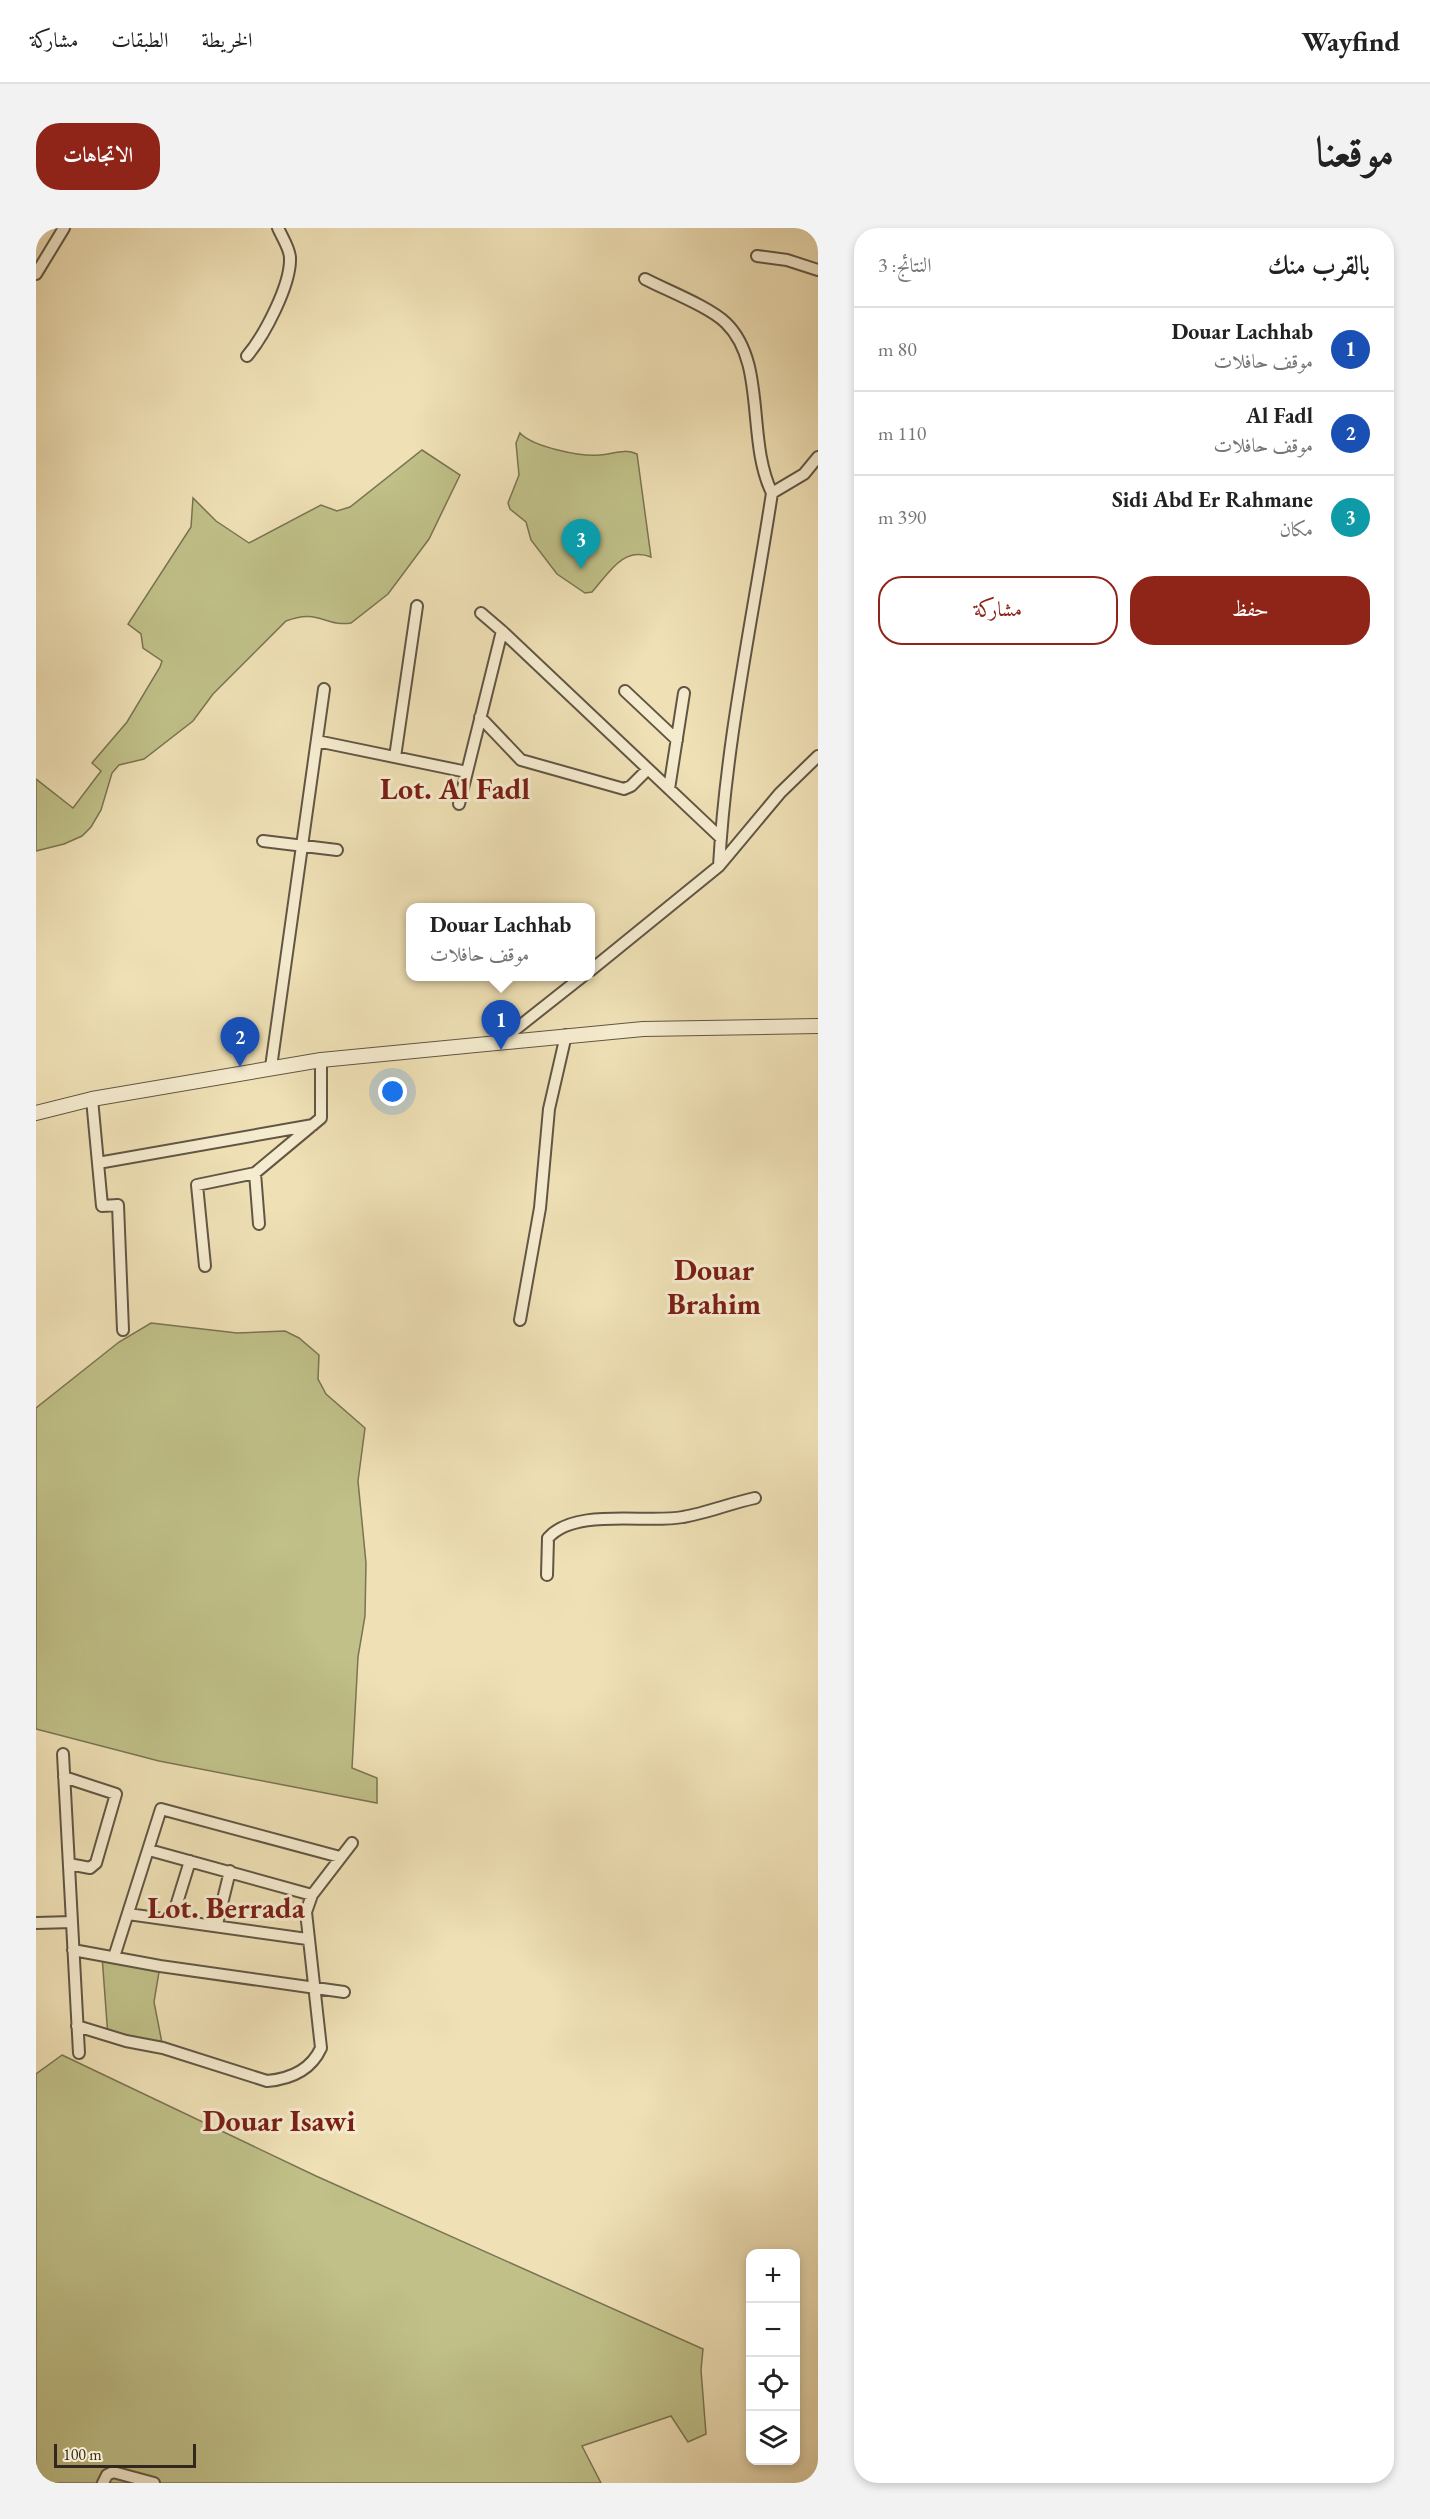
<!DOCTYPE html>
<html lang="ar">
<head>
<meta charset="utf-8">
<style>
  body { margin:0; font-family:"EB Garamond",Amiri,serif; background:#f2f2f2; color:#222; direction:rtl }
  .controls { position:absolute; right:18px; bottom:18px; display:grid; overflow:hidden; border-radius:12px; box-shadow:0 3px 9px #0003 }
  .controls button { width:54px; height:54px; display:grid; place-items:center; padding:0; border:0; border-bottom:2px solid #e0e0e0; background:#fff; color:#222; font:30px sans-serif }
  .scale { position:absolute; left:18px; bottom:15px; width:142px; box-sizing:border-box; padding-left:6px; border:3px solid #32281e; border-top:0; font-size:16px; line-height:21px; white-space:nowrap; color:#32281e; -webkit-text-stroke:4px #f5ebcf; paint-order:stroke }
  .you { position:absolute; left:357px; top:864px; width:21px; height:21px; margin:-15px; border:4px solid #fff; border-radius:50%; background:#1a73e8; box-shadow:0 0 0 9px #1a73e833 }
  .badge { display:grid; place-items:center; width:39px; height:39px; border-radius:50%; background:#8f2418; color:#fff; font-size:20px; font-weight:700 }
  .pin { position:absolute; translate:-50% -50px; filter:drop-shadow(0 2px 3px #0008) }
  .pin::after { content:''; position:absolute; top:32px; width:21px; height:18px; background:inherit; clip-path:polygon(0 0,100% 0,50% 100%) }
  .popup { position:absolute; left:370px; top:675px; width:189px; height:78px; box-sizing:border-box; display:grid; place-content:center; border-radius:12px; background:#fff; filter:drop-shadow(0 2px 4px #0005); font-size:20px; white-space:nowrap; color:#767676 }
  .popup b { font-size:22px; color:#222 }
  .popup::after { content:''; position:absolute; left:50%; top:100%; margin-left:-12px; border:12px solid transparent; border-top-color:#fff }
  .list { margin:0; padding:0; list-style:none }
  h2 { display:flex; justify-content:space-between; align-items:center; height:78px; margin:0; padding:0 24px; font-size:26px }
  h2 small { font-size:20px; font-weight:400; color:#767676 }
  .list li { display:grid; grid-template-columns:39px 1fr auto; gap:18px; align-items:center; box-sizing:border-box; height:84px; padding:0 24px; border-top:2px solid #e0e0e0 }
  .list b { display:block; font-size:22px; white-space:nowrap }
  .list p { margin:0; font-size:20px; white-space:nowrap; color:#767676 }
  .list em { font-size:20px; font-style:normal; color:#767676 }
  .actions { display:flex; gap:12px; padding:18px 24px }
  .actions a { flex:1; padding:14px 0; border:2px solid #8f2418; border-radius:24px; text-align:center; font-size:21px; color:#8f2418 }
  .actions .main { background:#8f2418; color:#fff }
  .icon { flex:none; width:33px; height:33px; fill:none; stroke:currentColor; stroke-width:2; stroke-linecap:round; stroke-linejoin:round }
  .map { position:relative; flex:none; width:782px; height:2255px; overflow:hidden; direction:ltr; border-radius:24px }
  header { display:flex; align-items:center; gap:36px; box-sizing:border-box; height:84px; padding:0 30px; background:#fff; border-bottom:2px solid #e0e0e0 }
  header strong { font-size:28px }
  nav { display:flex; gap:33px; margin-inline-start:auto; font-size:21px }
  .intro { display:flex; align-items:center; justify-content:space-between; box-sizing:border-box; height:144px; padding:0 36px }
  h1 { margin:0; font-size:42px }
  .button { padding:15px 27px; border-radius:24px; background:#8f2418; color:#fff; font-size:21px; font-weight:700 }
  main { display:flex; gap:36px; padding:0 36px }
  aside { flex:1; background:#fff; border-radius:24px; box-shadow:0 3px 9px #0003 }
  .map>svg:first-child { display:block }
</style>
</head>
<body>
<header>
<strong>Wayfind</strong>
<nav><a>الخريطة</a><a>الطبقات</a><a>مشاركة</a></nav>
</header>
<div class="intro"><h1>موقعنا</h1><a class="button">الاتجاهات</a></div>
<main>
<aside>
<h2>بالقرب منك<small>النتائج: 3</small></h2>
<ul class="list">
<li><span class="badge" style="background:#1a4fb4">1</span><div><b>Douar Lachhab</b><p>موقف حافلات</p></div><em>80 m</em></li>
<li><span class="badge" style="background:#1a4fb4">2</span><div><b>Al Fadl</b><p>موقف حافلات</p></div><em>110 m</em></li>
<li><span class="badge" style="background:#0f9aa8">3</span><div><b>Sidi Abd Er Rahmane</b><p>مكان</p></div><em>390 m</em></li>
</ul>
<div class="actions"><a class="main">حفظ</a><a>مشاركة</a></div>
</aside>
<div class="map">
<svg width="782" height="2255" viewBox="0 0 782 2255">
  <rect width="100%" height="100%" fill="#efe0b5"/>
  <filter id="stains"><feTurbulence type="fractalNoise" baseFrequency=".00333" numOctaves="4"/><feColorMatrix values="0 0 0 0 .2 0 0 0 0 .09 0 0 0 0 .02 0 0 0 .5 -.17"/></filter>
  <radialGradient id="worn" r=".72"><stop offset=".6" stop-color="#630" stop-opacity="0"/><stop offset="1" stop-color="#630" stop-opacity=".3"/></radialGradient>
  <path fill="#c0c088" stroke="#797453" stroke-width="1.5" d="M484,205C497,219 545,229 564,227C577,226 589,220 601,226L615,329C587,318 573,345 556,364L549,365L521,346L495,312L490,294L474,281L472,275L483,247L480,215Z
    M386,222L424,247L393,311L352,366L315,395C289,399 282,380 250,393L177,466L157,493L108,531L83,537L76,545L65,582L55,599L46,608L28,616L0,623V551L37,580L65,543L56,535L91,494L124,439L126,433L107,420L105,406L92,396L155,299L157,270L180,293L213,315L285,277L301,283L314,279Z
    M115,1095L201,1105L249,1103L263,1110L283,1127L282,1151L290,1166L329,1200L322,1253L330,1335L329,1388L322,1429L316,1540L341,1550V1575L123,1533L0,1501V1180L83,1114Z
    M66,1728L124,1738L118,1774L127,1820L72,1809Z
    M26,1827L280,1948L667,2121L665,2142L670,2206L652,2214L635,2188L546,2218L565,2255H0V1846Z"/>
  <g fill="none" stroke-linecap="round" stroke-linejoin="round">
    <defs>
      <path id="minor" d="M721,28L751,32L782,42
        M0,46L28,0
        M609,51C630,62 674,79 690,95C731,135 710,212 736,265
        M211,128C228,108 255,57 254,30C254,21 246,9 242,0
        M466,403L685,610
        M589,463L641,512
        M444,489L485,532L588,561L595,558L612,541
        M281,513L431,544
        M359,529L381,378
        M633,561L648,465
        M423,576L466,403L445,385
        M227,613L301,622
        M683,638L744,565L782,528
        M555,742L683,638C690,512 717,389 736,265L768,246L782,229
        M466,812L547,748
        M235,839L288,461
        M56,871L66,978L82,977L87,1102
        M62,935L277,897
        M219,945L285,890V832
        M169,1038L161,957L219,945L223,996
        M484,1092L504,980L513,881L530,807
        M511,1347L512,1310C539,1279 612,1296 647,1289C671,1285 695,1275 719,1270
        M27,1526L43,1825
        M28,1549L80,1566L60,1635L54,1640L33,1636
        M113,1622L276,1667
        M92,1686L271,1711
        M136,1691L154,1633
        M0,1695L36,1694
        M181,1696L194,1643
        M37,1722L124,1738L308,1764
        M78,1729L125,1581L304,1629
        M41,1798L90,1813L127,1820L231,1853C254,1851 275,1842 285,1820L270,1684L276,1667L316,1615
        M67,2255L71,2247L77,2244L118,2255"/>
      <path id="tertiary" d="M0,885L56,871L285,832L607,801L782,798"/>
    </defs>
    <use href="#minor" stroke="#615644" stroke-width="14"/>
    <use href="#tertiary" stroke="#615644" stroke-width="16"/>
    <use href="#minor" stroke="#f5ebcf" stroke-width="10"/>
    <use href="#tertiary" stroke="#f5ebcf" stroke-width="14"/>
  </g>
  <g text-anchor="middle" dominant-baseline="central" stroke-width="6" stroke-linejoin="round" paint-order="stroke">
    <g font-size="30" font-weight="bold" fill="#7a1f14" stroke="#f5ebcf">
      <text x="419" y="560">Lot. Al Fadl</text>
      <text x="678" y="1041">Douar<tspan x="678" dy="34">Brahim</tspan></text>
      <text x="190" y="1679">Lot. Berrada</text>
      <text x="243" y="1892">Douar Isawi</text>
    </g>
  </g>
  <rect width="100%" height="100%" filter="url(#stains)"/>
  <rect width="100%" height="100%" fill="url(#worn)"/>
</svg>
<div class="controls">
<button>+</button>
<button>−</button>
<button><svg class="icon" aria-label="locate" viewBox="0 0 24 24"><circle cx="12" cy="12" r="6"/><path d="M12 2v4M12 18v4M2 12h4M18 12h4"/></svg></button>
<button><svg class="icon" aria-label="layers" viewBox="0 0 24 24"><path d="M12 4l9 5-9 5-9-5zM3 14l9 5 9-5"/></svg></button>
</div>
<div class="scale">100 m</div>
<div class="you"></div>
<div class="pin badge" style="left:465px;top:822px;background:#1a4fb4">1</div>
<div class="popup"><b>Douar Lachhab</b>موقف حافلات</div>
<div class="pin badge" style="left:204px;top:839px;background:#1a4fb4">2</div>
<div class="pin badge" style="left:545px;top:341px;background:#0f9aa8">3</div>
</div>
</main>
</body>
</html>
